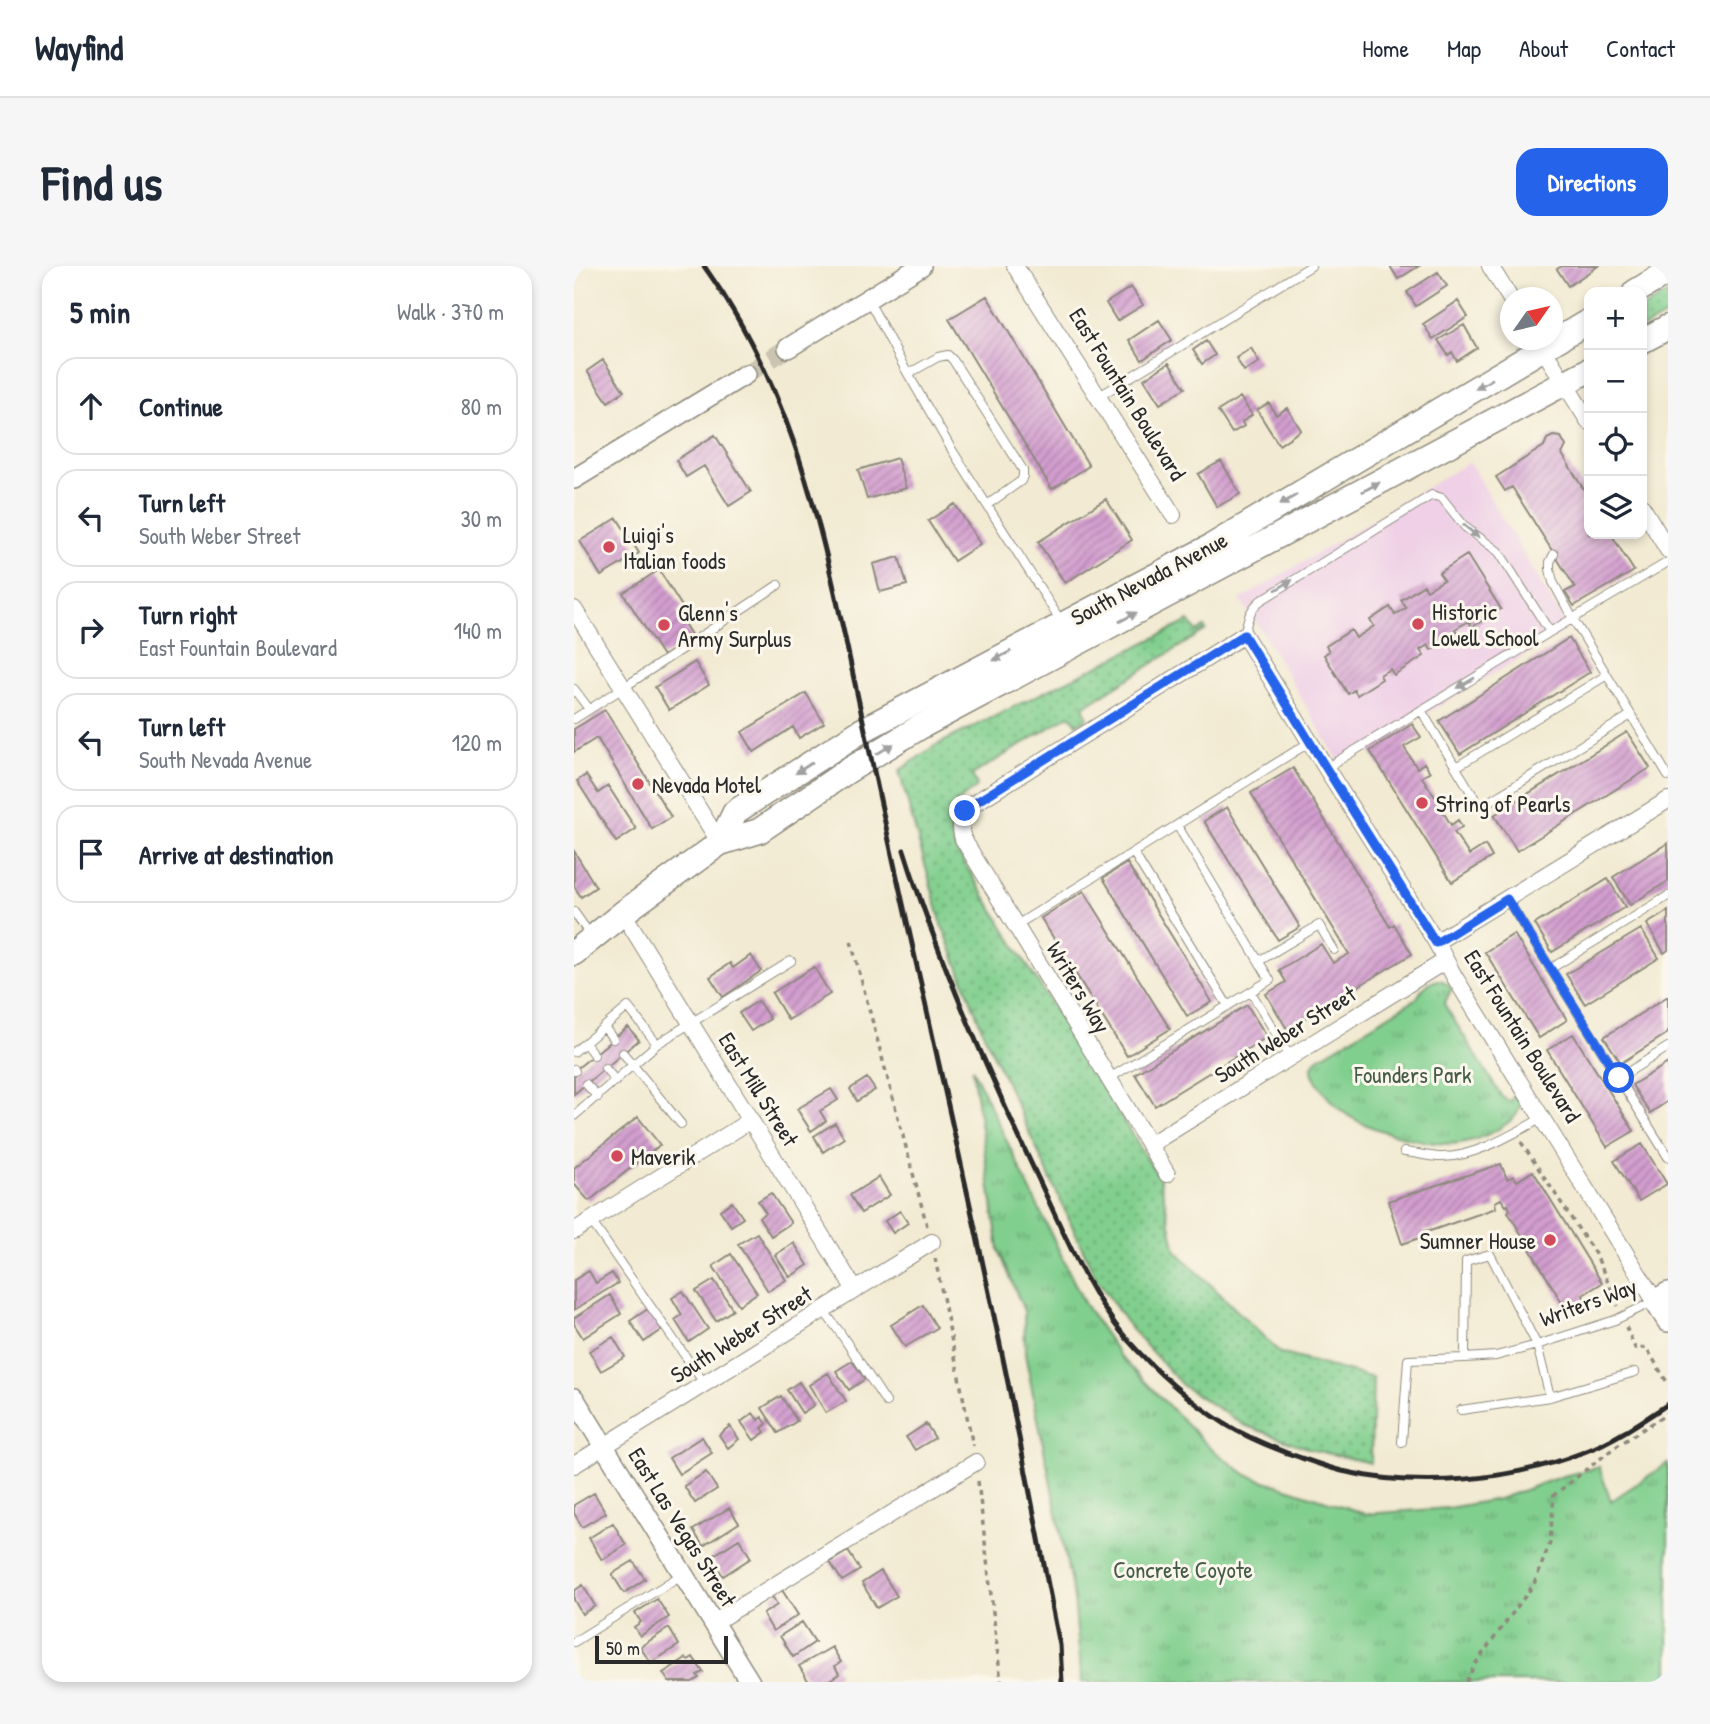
<!DOCTYPE html>
<html lang="en">
<head>
<meta charset="utf-8">
<style>
  body { margin:0; font-family:"Patrick Hand",sans-serif; background:#f6f6f7; color:#1f2937 }
  .controls { position:absolute; right:21px; top:21px; display:grid; overflow:hidden; border-radius:14px; box-shadow:0 4px 10px #0003 }
  .controls button { width:63px; height:63px; display:grid; place-items:center; padding:0; border:0; border-bottom:2px solid #e0e1e3; background:#fff; color:#1f2937; font:35px sans-serif }
  .compass { position:absolute; left:926px; top:21px; width:63px; height:63px; border-radius:50%; background:#fff; box-shadow:0 4px 10px #0003; rotate:56deg }
  .scale { position:absolute; left:21px; bottom:18px; width:133px; box-sizing:border-box; padding-left:7px; border:4px solid #2b2b2b; border-top:0; font-size:19px; line-height:24px; white-space:nowrap; color:#2b2b2b; -webkit-text-stroke:5px #fbf7ec; paint-order:stroke }
  .stop { position:absolute; width:21px; height:21px; margin:-16px; border:5px solid #2563eb; border-radius:50%; background:#fff }
  .stop.end { background:#2563eb; border-color:#fff; box-shadow:0 2px 7px #0008 }
  .list { margin:0; padding:0; list-style:none }
  h2 { display:flex; justify-content:space-between; align-items:center; height:91px; margin:0; padding:0 28px; font-size:30px }
  h2 small { font-size:23px; font-weight:400; color:#747a83 }
  .list li { display:grid; grid-template-columns:46px 1fr auto; gap:21px; align-items:center; box-sizing:border-box; height:98px; margin:0 14px 14px; padding:0 14px; border:2px solid #e0e1e3; border-radius:21px }
  .list b { display:block; font-size:26px; white-space:nowrap }
  .list p { margin:0; font-size:23px; white-space:nowrap; color:#747a83 }
  .list em { font-size:23px; font-style:normal; color:#747a83 }
  .icon { flex:none; width:38px; height:38px; fill:none; stroke:currentColor; stroke-width:2; stroke-linecap:round; stroke-linejoin:round }
  .map { position:relative; flex:none; width:1094px; height:1416px; overflow:hidden; border-radius:21px }
  header { display:flex; align-items:center; gap:42px; box-sizing:border-box; height:98px; padding:0 35px; background:#fff; border-bottom:2px solid #e0e1e3 }
  header strong { font-size:33px }
  nav { display:flex; gap:38px; margin-inline-start:auto; font-size:24px }
  .intro { display:flex; align-items:center; justify-content:space-between; box-sizing:border-box; height:168px; padding:0 42px }
  h1 { margin:0; font-size:49px }
  .button { padding:18px 32px; border-radius:21px; background:#2563eb; color:#fff; font-size:24px; font-weight:700 }
  main { display:flex; gap:42px; padding:0 42px }
  aside { flex:1; background:#fff; border-radius:21px; box-shadow:0 4px 10px #0003 }
  .map>svg:first-child { display:block }
</style>
</head>
<body>
<header>
<strong>Wayfind</strong>
<nav><a>Home</a><a>Map</a><a>About</a><a>Contact</a></nav>
</header>
<div class="intro"><h1>Find us</h1><a class="button">Directions</a></div>
<main>
<aside>
<h2>5 min<small>Walk · 370 m</small></h2>
<ul class="list">
<li><svg class="icon" aria-label="ahead" viewBox="0 0 24 24"><path d="M12 20V5M6 11l6-6 6 6"/></svg><div><b>Continue</b></div><em>80 m</em></li>
<li><svg class="icon" aria-label="left" viewBox="0 0 24 24"><path d="M17 20v-9H6M10 6l-5 5 5 5"/></svg><div><b>Turn left</b><p>South Weber Street</p></div><em>30 m</em></li>
<li><svg class="icon" aria-label="right" viewBox="0 0 24 24"><path d="M7 20v-9h11M14 6l5 5-5 5"/></svg><div><b>Turn right</b><p>East Fountain Boulevard</p></div><em>140 m</em></li>
<li><svg class="icon" aria-label="left" viewBox="0 0 24 24"><path d="M17 20v-9H6M10 6l-5 5 5 5"/></svg><div><b>Turn left</b><p>South Nevada Avenue</p></div><em>120 m</em></li>
<li><svg class="icon" aria-label="arrive" viewBox="0 0 24 24"><path d="M6 21V4h12l-3 4 3 4H6"/></svg><div><b>Arrive at destination</b></div></li>
</ul>
</aside>
<div class="map">
<svg width="1094" height="1416" viewBox="0 0 1094 1416">
  <defs>
    <pattern id="grass-dots" width="8" height="8" patternUnits="userSpaceOnUse" patternTransform="scale(1.75)"><rect width="8" height="8" fill="#81cf8e"/><path d="M2 2h.1M6 6h.1" fill="none" stroke="#6aa874" stroke-width="1.8" stroke-linecap="round"/></pattern>
    <pattern id="park-tufts" width="24" height="20" patternUnits="userSpaceOnUse" patternTransform="scale(1.75)"><rect width="24" height="20" fill="#81cf8e"/><path d="M3 7l-1-3M5 7V3M7 7l1-3M15 17l-1-3M17 17v-4M19 17l1-3" fill="none" stroke="#6aa874"/></pattern>
    <pattern id="building-hatch" width="6" height="6" patternUnits="userSpaceOnUse" patternTransform="scale(1.75)"><rect width="6" height="6" fill="#d39ecf"/><path d="M-1 1l2-2M0 6l6-6M5 7l2-2" fill="none" stroke="#ab81a8"/></pattern>
  </defs>
  <rect width="100%" height="100%" fill="#fbf7ec"/>
  <filter id="ink" filterUnits="userSpaceOnUse"><feTurbulence type="fractalNoise" baseFrequency=".0143" numOctaves="2"/><feDisplacementMap in="SourceGraphic" scale="14" xChannelSelector="R" yChannelSelector="G"/><feConvolveMatrix kernelMatrix="1 2 1 2 8 2 1 2 1" color-interpolation-filters="sRGB"/></filter>
  <filter id="wash" filterUnits="userSpaceOnUse"><feTurbulence type="fractalNoise" baseFrequency=".00686" numOctaves="4" result="noise"/><feDisplacementMap in="SourceGraphic" scale="28" xChannelSelector="R" yChannelSelector="G"/><feGaussianBlur stdDeviation="1.57" result="paint"/><feColorMatrix in="noise" values="0 0 0 0 0 0 0 0 0 0 0 0 0 0 0 0 0 1.4 0 .05"/><feComposite in="paint" operator="in"/></filter>
  <g filter="url(#wash)">
    <rect width="100%" height="100%" fill="#f2ead2"/>
    <path fill="#efd0e6" d="M895,196L994,363L767,499L681,354L666,334Z"/>
    <path fill="url(#grass-dots)" stroke="#567d5c" stroke-width="2" d="M1094,27V48L1068,63V43Z
      M615,355L623,366L630,361L632,364L509,441L513,450L512,454L503,458L496,449L398,509L403,519L402,522C373,542 372,548 381,582L586,914L602,985L706,1087L799,1112L797,1197L739,1184L670,1159L609,1120L557,1063L522,1012L410,768L367,656L325,505L362,479Z"/>
    <path fill="url(#park-tufts)" stroke="#567d5c" stroke-width="2" d="M864,714L869,715L878,722L870,738L928,831L936,836L941,828H943C949,840 945,848 935,856C920,867 904,874 886,877C857,881 796,865 772,848C762,841 753,831 746,821C740,810 733,803 743,793L843,732C848,722 853,717 864,714Z
      M398,802L510,1037L546,1090L636,1182L673,1209L792,1248L874,1242L925,1233L986,1211L1025,1201L1037,1235L1094,1197V1416H508L500,1333L451,1088L450,1045L425,984Z"/>
    <g fill="none" stroke-linecap="round" stroke-linejoin="round">
      <path stroke="#76b0e6" stroke-width="5" d="M1091,1416L1094,1409"/>
    </g>
    <g id="blocks">
      <path fill="url(#building-hatch)" d="M816,0H845L824,13Z
        M988,0H1024L994,20L983,3Z
        M864,6L873,20L842,40L833,26Z
        M557,21L569,39L543,55L532,37Z
        M413,30L515,200L478,223L375,53Z
        M884,35L894,51L859,73L849,58Z
        M585,54L598,74L568,94L555,74Z
        M890,59L903,82L883,95L878,86L874,89L864,74Z
        M632,75L641,89L628,98L619,84Z
        M677,82L685,96L670,105L662,92Z
        M29,94L50,125L34,136L13,105Z
        M595,97L611,122L586,138L570,113Z
        M666,131L678,149L668,156L670,160L658,167L644,145Z
        M695,137L702,149L713,142L727,164L705,179L683,144Z
        M141,169L177,226L155,240L130,200L112,211L102,194Z
        M979,170L987,171L992,180L988,188L1015,232V268H1037L1060,305L1000,340L991,326L1001,321L938,221L931,225L922,211L970,180L973,173Z
        M323,192L332,222L293,233L284,204Z
        M647,195L666,228L643,241L624,208Z
        M532,233L558,274L491,317L464,276Z
        M381,238L406,278L380,295L354,255Z
        M43,252L65,287L27,310L6,275Z
        M893,289L927,343L898,361L895,355L881,363L884,368L857,384L854,379L846,384L850,390L820,409L816,403L806,409L808,413L783,429L780,424L774,428L750,389L755,385L752,380L777,364L782,372L800,360L796,354L816,341L821,349L832,342L827,334L850,319L853,324L870,314L865,307Z
        M325,291L333,319L306,326L299,298Z
        M85,304L109,342L103,346L119,372L89,390L49,327Z
        M995,372L1016,406L886,488L865,455Z
        M121,396L135,419L95,444L81,421Z
        M232,427L250,457L225,472L219,461L180,486L168,466Z
        M31,444L97,551L78,563L23,472L0,486V463Z
        M838,458L847,471L830,481L843,502L850,497L856,506L848,511L861,531L868,527L873,534L865,539L877,559L884,554L888,561L880,566L895,589L911,579L918,591L878,616L796,485Z
        M1053,466L1076,502L943,585L920,549Z
        M719,502L816,661L820,658L838,688L713,763L692,728L712,716L705,704L747,678L759,697L775,688L677,527Z
        M12,509L24,527L34,520L62,563L42,576L3,515Z
        M653,541L726,661L704,674L630,555Z
        M1094,577V615L1056,639L1039,611Z
        M0,585L22,621L7,631L0,620Z
        M553,597L638,736L613,750L529,612Z
        M1034,613L1051,641L978,686L961,658Z
        M510,625L596,763L553,790L467,652Z
        M1094,645V684L1090,687L1073,658Z
        M1067,663L1085,692L1011,738L992,708Z
        M940,668L993,754L965,772L911,686Z
        M177,689L187,705L149,731L136,711L156,697L159,702Z
        M240,701L256,728L214,754L198,727Z
        M1094,730V767L1047,797L1030,771Z
        M184,735L196,753L177,765L165,747Z
        M673,739L693,771L581,840L561,808Z
        M54,761L65,774L0,828V805Z
        M999,768L1060,865L1033,881L973,784Z
        M1094,797V835L1076,847L1058,819Z
        M293,812L301,824L283,835L276,823Z
        M257,823L264,834L246,845L252,855L237,865L223,843Z
        M64,851L86,879L15,935L0,918V902Z
        M261,857L270,872L249,886L240,870Z
        M1068,878L1093,918L1065,935L1040,895Z
        M927,898L933,913L940,910L943,915L959,905L1028,1017L1009,1029L1012,1035L994,1047L934,946L936,944L934,939L932,940L927,933L921,936L922,942L856,965L855,964L850,965L851,970L828,978L814,935Z
        M305,911L316,929L287,947L276,929Z
        M197,927L217,957L197,970L185,951L192,947L184,935Z
        M158,936L169,952L157,960L146,944Z
        M326,945L334,957L319,967L311,955Z
        M183,967L212,1014L194,1025L164,978Z
        M220,977L234,999L216,1011L201,989Z
        M157,988L183,1027L165,1039L139,1000Z
        M15,1005L22,1017L38,1007L44,1017L0,1044V1014Z
        M140,1014L159,1044L142,1055L122,1025Z
        M109,1025L134,1063L115,1076L101,1054L108,1049L98,1032Z
        M36,1029L47,1048L9,1072L0,1058V1052Z
        M349,1039L363,1062L331,1081L317,1059Z
        M74,1043L88,1064L70,1076L56,1055Z
        M39,1071L51,1091L27,1105L15,1085Z
        M278,1095L291,1113L275,1124L262,1105Z
        M254,1107L272,1135L252,1147L235,1119Z
        M225,1116L240,1139L228,1147L213,1124Z
        M207,1130L223,1155L204,1167L188,1142Z
        M179,1147L184,1154L188,1151L193,1158L188,1162L191,1166L180,1174L167,1156Z
        M352,1158L361,1172L341,1184L332,1171Z
        M156,1160L165,1173L154,1182L145,1169Z
        M128,1171L138,1187L105,1208L95,1192Z
        M132,1206L143,1223L121,1237L110,1220Z
        M20,1227L32,1247L8,1261L0,1247V1239Z
        M155,1242L165,1257L129,1280L119,1264Z
        M39,1257L52,1279L28,1294L15,1272Z
        M165,1273L177,1292L149,1310L137,1291Z
        M274,1285L286,1304L268,1315L256,1296Z
        M59,1295L71,1313L50,1327L38,1308Z
        M307,1305L323,1330L303,1342L288,1317Z
        M9,1319L21,1340L8,1348L0,1334V1325Z
        M208,1324L224,1349L199,1365L189,1348L203,1339L198,1330Z
        M83,1333L95,1351L66,1370L60,1361L67,1356L61,1347Z
        M228,1356L241,1376L219,1391L206,1370Z
        M95,1362L105,1379L77,1397L66,1381Z
        M258,1381L267,1396L261,1400L265,1408L252,1416H235L225,1400Z
        M119,1391L129,1406L123,1409L125,1412L118,1416H95L89,1407L112,1392L114,1394Z"/>
    </g>
  </g>
  <g filter="url(#ink)">
    <use href="#blocks" fill-opacity="0" stroke="#8e8a7e" stroke-width="2"/>
    <g fill="none" stroke-linecap="round" stroke-linejoin="round">
      <path stroke="#cac4b1" stroke-width="19" stroke-dasharray="19 10" stroke-linecap="butt" d="M172,108L214,82"/>
      <defs>
        <path id="service" d="M294,33L330,101L378,184L488,357
          M334,108L364,91L374,89L379,94L449,204V210L447,215L413,239
          M524,131L737,0
          M980,288L976,296V303L979,316L999,353L1094,510
          M976,366L1094,296
          M670,369C673,356 675,344 686,335L858,229L868,232L891,261L925,286L976,366L752,502
          M0,423L15,443
          M847,444L906,541L1057,449
          M0,453L49,422L204,319
          M882,501L1033,409
          M559,586L654,740
          M933,633L1094,891
          M0,646L17,670
          M441,660L736,476
          M685,695L745,659L760,684
          M976,703L1094,630
          M677,726L716,791
          M31,762L39,773
          M11,777L20,789
          M0,786L54,741L83,778L217,695
          M49,787L107,858
          M31,802L42,815
          M0,803L1,805
          M1045,812L1094,781
          M534,813L696,714L603,559
          M12,818L24,831
          M0,850L83,778
          M830,886C841,887 853,890 864,891C898,893 939,868 968,852
          M17,955L130,1117
          M249,1044L265,1065L312,1136
          M1061,1106L976,1131L963,1079L916,988L892,995L891,1092L922,1090L963,1079L1041,1054L1081,1035
          M887,1144L976,1131
          M828,1176L834,1094L891,1092
          M0,1376L109,1308"/>
        <path id="minor" d="M441,0L599,249
          M916,0L936,32
          M964,75L1015,156
          M1068,241L1094,284
          M0,343L146,577
          M49,647L281,1024
          M862,676L1094,534
          M575,879L871,695
          M593,908L389,573C385,560 386,550 396,540L670,369L752,502L862,676L880,710L1081,1035
          M0,965L177,854
          M0,1199L358,976
          M139,1357L402,1196"/>
        <path id="tertiary" d="M214,82L347,0
          M0,213L172,108
          M0,1132L176,1416"/>
        <path id="secondary" d="M1094,1027L1081,1035L1094,1055"/>
        <path id="primary" d="M1061,26L1094,6
          M1068,75L1094,61
          M146,577L161,546L287,465L636,281L1015,55
          M0,687L49,647L146,577L185,565L272,506L346,461L1015,104"/>
      </defs>
      <use href="#service" stroke="#8e8a7e" stroke-width="10"/>
      <use href="#minor" stroke="#8e8a7e" stroke-width="18"/>
      <use href="#tertiary" stroke="#8e8a7e" stroke-width="22"/>
      <use href="#secondary" stroke="#8e8a7e" stroke-width="24"/>
      <use href="#primary" stroke="#8e8a7e" stroke-width="27"/>
      <path stroke="#8e8a7e" stroke-width="3.5" stroke-dasharray="5 5" stroke-linecap="butt" d="M277,675L353,960
        M947,876L1023,991L1044,1040
        M361,992L399,1180
        M1052,1061L1062,1084L1072,1081L1094,1118
        M404,1215L427,1416
        M892,1416L901,1398L960,1318L976,1277L980,1229L1040,1182L1094,1147"/>
      <use href="#service" stroke="#fff" stroke-width="8"/>
      <use href="#minor" stroke="#fff" stroke-width="16"/>
      <use href="#tertiary" stroke="#fff" stroke-width="19"/>
      <use href="#secondary" stroke="#fff" stroke-width="21"/>
      <use href="#primary" stroke="#fff" stroke-width="24"/>
      <path stroke="#2b2b2b" stroke-width="5" d="M130,0C211,113 241,233 270,367C286,439 301,512 317,584C353,746 390,907 424,1069C446,1172 465,1276 486,1379L488,1416
        M330,584C365,696 414,805 464,912C489,965 514,1027 552,1072C581,1105 614,1134 651,1158C671,1170 692,1179 713,1187C731,1193 749,1200 768,1205C844,1223 937,1215 1010,1186C1039,1175 1067,1156 1094,1138"/>
    </g>
    <defs><path id="oneway-solid" d="M-6-.8H1V-3.2L6.5 0L1 3.2V.8H-6Z" transform="scale(1.75)"/></defs>
    <g fill="#a0a0a0">
      <use href="#oneway-solid" transform="translate(910 118) rotate(149)"/>
      <use href="#oneway-solid" transform="translate(797 221) rotate(-28)"/>
      <use href="#oneway-solid" transform="translate(714 234) rotate(149)"/>
      <use href="#oneway-solid" transform="translate(897 265) rotate(39)"/>
      <use href="#oneway-solid" transform="translate(710 319) rotate(-31)"/>
      <use href="#oneway-solid" transform="translate(554 351) rotate(-28)"/>
      <use href="#oneway-solid" transform="translate(428 390) rotate(152)"/>
      <use href="#oneway-solid" transform="translate(892 417) rotate(149)"/>
      <use href="#oneway-solid" transform="translate(311 483) rotate(-31)"/>
      <use href="#oneway-solid" transform="translate(230 502) rotate(147)"/>
    </g>
  </g>
  <g fill="none" stroke-linecap="round" stroke-linejoin="round" filter="url(#ink)">
    <path stroke="#2563eb" stroke-width="9" d="M391,545L396,540L670,369L752,502L862,677L933,633L1045,812"/>
  </g>
  <g fill="#d1495b" stroke="#fbf7ec" stroke-width="2.5">
    <circle cx="35" cy="281" r="7"/>
    <circle cx="844" cy="358" r="7"/>
    <circle cx="90" cy="359" r="7"/>
    <circle cx="64" cy="518" r="7"/>
    <circle cx="848" cy="537" r="7"/>
    <circle cx="43" cy="890" r="7"/>
    <circle cx="976" cy="974" r="7"/>
  </g>
  <g text-anchor="middle" dominant-baseline="central" stroke-width="6" stroke-linejoin="round" paint-order="stroke">
    <g font-size="23" fill="#2b2b2b" stroke="#fbf7ec">
      <text transform="translate(554 128) rotate(58)">East Fountain Boulevard</text>
      <text transform="translate(575 312) rotate(-28)">South Nevada Avenue</text>
      <text transform="translate(505 721) rotate(59)">Writers Way</text>
      <text transform="translate(711 768) rotate(-32)">South Weber Street</text>
      <text transform="translate(949 770) rotate(58)">East Fountain Boulevard</text>
      <text transform="translate(185 823) rotate(58)">East Mill Street</text>
      <text transform="translate(1014 1036) rotate(-20)">Writers Way</text>
      <text transform="translate(167 1068) rotate(-32)">South Weber Street</text>
      <text transform="translate(109 1261) rotate(58)">East Las Vegas Street</text>
    </g>
    <g font-size="23" fill="#2b2b2b" stroke="#fbf7ec" text-anchor="start">
      <text x="49" y="268">Luigi's<tspan x="49" dy="26">Italian foods</tspan></text>
      <text x="858" y="345">Historic<tspan x="858" dy="26">Lowell School</tspan></text>
      <text x="104" y="346">Glenn's<tspan x="104" dy="26">Army Surplus</tspan></text>
      <text x="78" y="518">Nevada Motel</text>
      <text x="862" y="537">String of Pearls</text>
      <text x="57" y="890">Maverik</text>
      <text x="962" y="974" text-anchor="end">Sumner House</text>
    </g>
    <g font-size="23" fill="#455c49" stroke="#fbf7ec">
      <text x="839" y="808">Founders Park</text>
      <text x="609" y="1303">Concrete Coyote</text>
    </g>
  </g>
</svg>
<div class="controls">
<button>+</button>
<button>−</button>
<button><svg class="icon" aria-label="locate" viewBox="0 0 24 24"><circle cx="12" cy="12" r="6"/><path d="M12 2v4M12 18v4M2 12h4M18 12h4"/></svg></button>
<button><svg class="icon" aria-label="layers" viewBox="0 0 24 24"><path d="M12 4l9 5-9 5-9-5zM3 14l9 5 9-5"/></svg></button>
</div>
<svg class="compass" viewBox="-18 -18 36 36"><path d="M0-13l5 13h-10z" fill="#e53935"/><path d="M0 13l5-13h-10z" fill="#747a83"/></svg>
<div class="scale">50 m</div>
<div class="stop" style="left:1045px;top:812px"></div>
<div class="stop end" style="left:391px;top:545px"></div>
</div>
</main>
</body>
</html>
